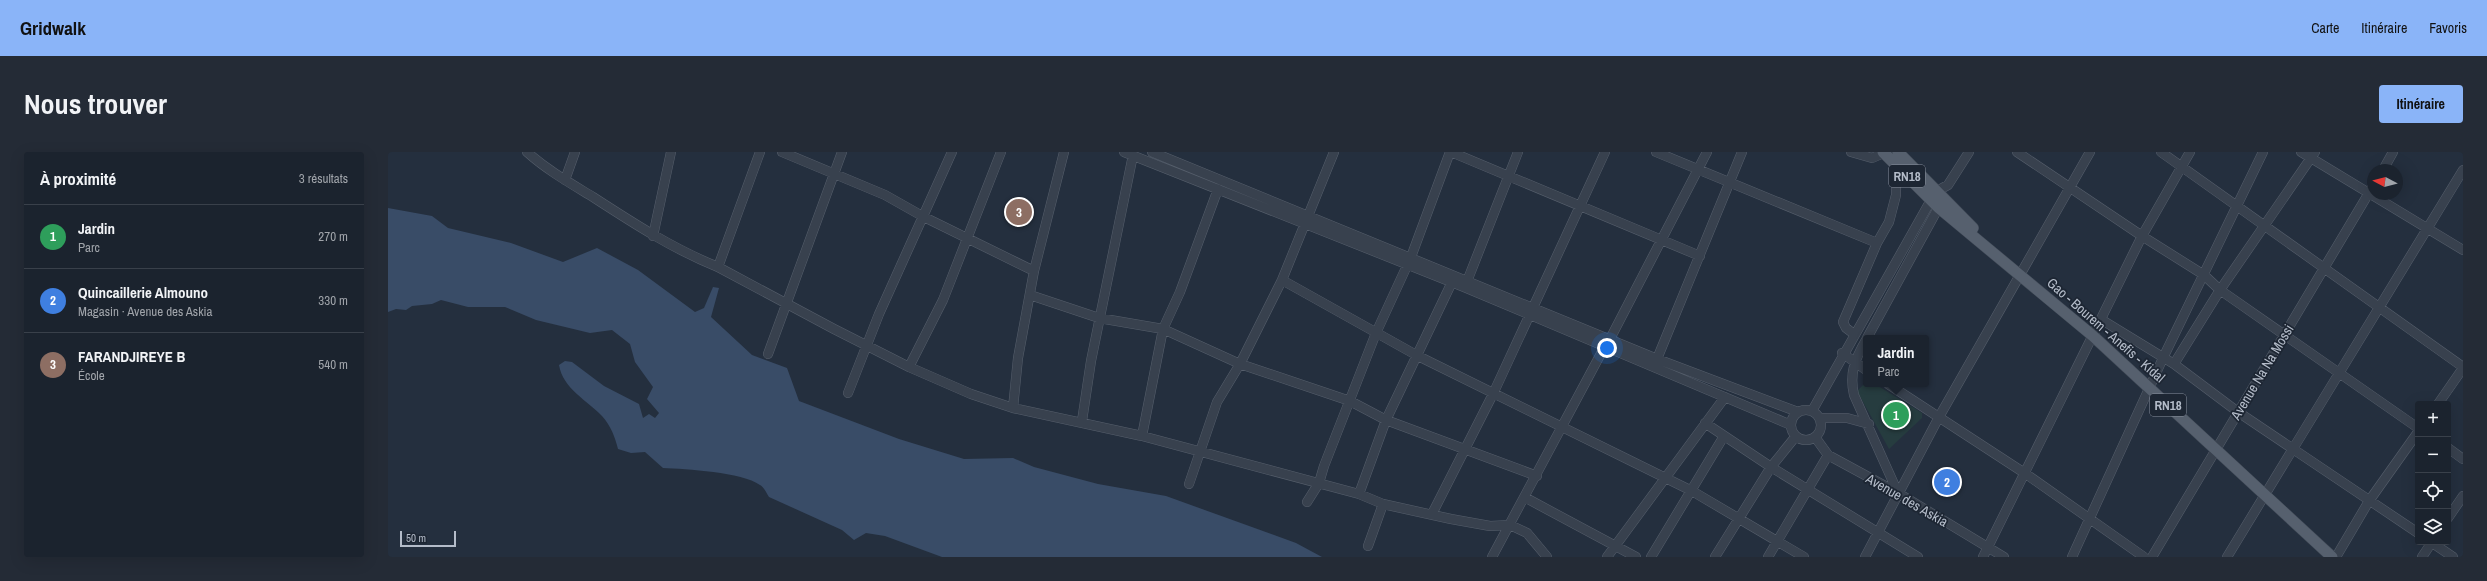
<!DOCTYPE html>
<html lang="fr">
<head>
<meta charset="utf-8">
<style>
  body { margin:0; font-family:"Archivo Narrow",sans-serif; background:#242b36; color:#f1f3f6 }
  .controls { position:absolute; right:12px; bottom:12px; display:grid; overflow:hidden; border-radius:4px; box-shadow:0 4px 16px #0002 }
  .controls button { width:36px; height:36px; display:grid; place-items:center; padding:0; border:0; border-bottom:1px solid #39404a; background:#1b232e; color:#f1f3f6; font:20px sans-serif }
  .compass { position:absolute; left:1979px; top:12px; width:36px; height:36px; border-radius:50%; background:#1b232e; box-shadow:0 4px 16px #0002; rotate:277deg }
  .scale { position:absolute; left:12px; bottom:10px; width:56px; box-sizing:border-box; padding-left:4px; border:2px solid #b4bcc9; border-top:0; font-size:11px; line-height:14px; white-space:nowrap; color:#b4bcc9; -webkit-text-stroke:3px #1d2633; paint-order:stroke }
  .you { position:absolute; left:1219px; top:196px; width:14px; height:14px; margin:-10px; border:3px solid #fff; border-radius:50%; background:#1a73e8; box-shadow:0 0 0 6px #1a73e833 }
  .badge { display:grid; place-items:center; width:26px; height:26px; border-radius:50%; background:#8ab4f8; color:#fff; font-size:13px; font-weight:700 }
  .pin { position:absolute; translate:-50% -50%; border:2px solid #fff; box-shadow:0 1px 4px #0006 }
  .popup { position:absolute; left:1475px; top:183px; width:66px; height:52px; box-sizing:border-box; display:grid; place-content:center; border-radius:4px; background:#1b232e; filter:drop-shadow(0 1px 3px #0005); font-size:13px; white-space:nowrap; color:#a0a4aa }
  .popup b { font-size:15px; color:#f1f3f6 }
  .popup::after { content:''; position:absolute; left:50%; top:100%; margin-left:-8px; border:8px solid transparent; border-top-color:#1b232e }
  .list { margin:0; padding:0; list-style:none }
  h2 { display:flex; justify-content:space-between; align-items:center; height:52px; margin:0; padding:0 16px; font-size:17px }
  h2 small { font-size:13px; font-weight:400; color:#a0a4aa }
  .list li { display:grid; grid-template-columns:26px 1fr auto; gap:12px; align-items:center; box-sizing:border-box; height:64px; padding:0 16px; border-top:1px solid #39404a }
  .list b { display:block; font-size:15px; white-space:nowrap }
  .list p { margin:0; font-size:13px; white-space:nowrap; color:#a0a4aa }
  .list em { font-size:13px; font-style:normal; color:#a0a4aa }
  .icon { flex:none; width:22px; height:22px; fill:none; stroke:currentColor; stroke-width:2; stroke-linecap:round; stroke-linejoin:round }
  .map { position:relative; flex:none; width:2075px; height:405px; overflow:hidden; border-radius:4px }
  header { display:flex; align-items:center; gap:24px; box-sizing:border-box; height:56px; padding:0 20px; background:#8ab4f8; color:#111 }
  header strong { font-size:19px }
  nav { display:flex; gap:22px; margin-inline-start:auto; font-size:14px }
  .intro { display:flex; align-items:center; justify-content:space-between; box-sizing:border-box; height:96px; padding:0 24px }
  h1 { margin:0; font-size:28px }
  .button { padding:10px 18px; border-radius:4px; background:#8ab4f8; color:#111; font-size:14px; font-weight:700 }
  main { display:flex; gap:24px; padding:0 24px }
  aside { flex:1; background:#1b232e; border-radius:4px; box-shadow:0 4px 16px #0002 }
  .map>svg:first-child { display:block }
</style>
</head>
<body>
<header>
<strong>Gridwalk</strong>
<nav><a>Carte</a><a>Itinéraire</a><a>Favoris</a></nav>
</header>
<div class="intro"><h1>Nous trouver</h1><a class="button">Itinéraire</a></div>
<main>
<aside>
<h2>À proximité<small>3 résultats</small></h2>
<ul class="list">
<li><span class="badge" style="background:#2e9e5b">1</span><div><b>Jardin</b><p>Parc</p></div><em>270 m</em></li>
<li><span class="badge" style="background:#3f7fe0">2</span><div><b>Quincaillerie Almouno</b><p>Magasin · Avenue des Askia</p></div><em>330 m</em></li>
<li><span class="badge" style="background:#8d6e63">3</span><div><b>FARANDJIREYE B</b><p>École</p></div><em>540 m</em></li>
</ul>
</aside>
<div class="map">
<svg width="2075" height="405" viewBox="0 0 2075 405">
  <rect width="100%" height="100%" fill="#242f3e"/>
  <path fill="#263c3f" d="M1478,230V232H1487L1534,261V266L1501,297L1469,239Z"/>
  <path fill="#394c67" d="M0,56L44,64L60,76L123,91L175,110L209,96L250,118L307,160L316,156L325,135L331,136L323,165L364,203L399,216L411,249L511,287L576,307L625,306L646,315L710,332L778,344L908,391L934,405H554L497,384L478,381L466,388L454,378L381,345C378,341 377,336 372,333C354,320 298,317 275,316L257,300L243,301L230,297C227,285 223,274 214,264C199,248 175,237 171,213L177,209L184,210L216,234L251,252L255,266L261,262L267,266L271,261L259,247L265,235L247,210L242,192L224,178L202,181L148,168L117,155H80L53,148L44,152L24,154L18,158L8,157L0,160Z"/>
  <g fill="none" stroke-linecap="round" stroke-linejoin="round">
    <defs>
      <path id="minor" d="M139,0C159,18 182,31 205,45C245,71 285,97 330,115L446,177L521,215L583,242L625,256L754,284L971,342L995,352L1063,367L1102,374L1122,373L1139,381L1159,405
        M394,0L497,43L536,65L646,119
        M736,0L1076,135L1403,273
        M764,0L1269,207L1410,260
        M1063,0L1312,104
        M1268,0L1489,91
        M1463,0L1484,6L1498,0
        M1629,0L1754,84L1816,123L1832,138L2030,276
        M1773,0L2075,215
        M1913,0L2075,98
        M1995,18L2005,0
        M177,28L187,0
        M265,84L283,0
        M330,115L372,0
        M894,128L1030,204L1304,339L1416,405
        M1078,132L1130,0
        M642,143L711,166L775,177L852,212L962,249L998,268L1149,324
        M1714,168L1786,212L1850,260L2030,381
        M1466,182L1458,176L1455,170L1489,91L1501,70L1508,43V24L1512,17
        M1479,186L1553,51
        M1222,187L1319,0
        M1478,188C1467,207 1461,221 1466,243L1510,341
        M1454,201L1478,218
        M380,202L454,0
        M1269,207L1354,0
        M1786,212L1832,138L1927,0
        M521,215L555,148L613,0
        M1500,232L1638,322L1756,405
        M460,241L491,162L564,0
        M2050,252L2075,216
        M625,256L630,206L646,119L676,0
        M1403 273a15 15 0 1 1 30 0a15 15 0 1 1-30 0Z
        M1424,259L1543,48L1549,39L1560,33L1581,0
        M1431,266H1459L1481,272
        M694,269L703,209L745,3
        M1317,271L1383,315L1530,405
        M754,284L775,177L792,140L830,37
        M1427,285L1440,303L1510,341L1616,405
        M2060,296L2075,307
        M801,332L829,250L852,212L894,128L946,0
        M971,342L998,268L1064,130
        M1138,346L1248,405
        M919,350L931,331L936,314L988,181L1023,105L1062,0
        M1044,362L1105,242L1217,0
        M2060,366L2075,344
        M2043,390L2065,405
        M980,394L995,352
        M1104,405L1217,194
        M1219,405L1337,245
        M1263,405L1336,284
        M1327,405L1383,315L1408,284
        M1380,405L1440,303
        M1477,405L1551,265L1702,0
        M1595,405L1754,84L1802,0
        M1684,405L1775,206L1875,0
        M1764,405L1985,34
        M1839,405L2075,18
        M1948,405L1981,349L2030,280
        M2034,405L2044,390"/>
      <path id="major" d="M1495,0L1551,56L1705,184L1944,405
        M1510,0L1585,76"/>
    </defs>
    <use href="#minor" stroke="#565f6c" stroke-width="10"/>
    <use href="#major" stroke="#414a57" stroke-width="12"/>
    <use href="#minor" stroke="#38414e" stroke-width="9"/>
    <use href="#major" stroke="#56606e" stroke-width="11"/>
  </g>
  <g text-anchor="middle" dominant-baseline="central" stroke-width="3.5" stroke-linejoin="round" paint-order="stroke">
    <g fill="#1d2633" stroke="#878f9c" stroke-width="1">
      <rect x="1501" y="13" width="36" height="22" rx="3"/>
      <rect x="1762" y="242" width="36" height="22" rx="3"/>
    </g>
    <g font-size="13" font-weight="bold" fill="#b4bcc9">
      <text x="1519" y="24">RN18</text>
      <text x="1780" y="253">RN18</text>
    </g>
    <g font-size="14" fill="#b4bcc9" stroke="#1d2633">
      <text transform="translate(1718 178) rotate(41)">Gao - Bourem - Anefis - Kidal</text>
      <text transform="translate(1874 220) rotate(-59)">Avenue Na Na Mossi</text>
      <text transform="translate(1519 348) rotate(30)">Avenue des Askia</text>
    </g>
  </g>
</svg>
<div class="controls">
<button>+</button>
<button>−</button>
<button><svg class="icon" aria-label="locate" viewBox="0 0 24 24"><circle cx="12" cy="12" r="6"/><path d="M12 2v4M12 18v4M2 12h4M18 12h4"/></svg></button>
<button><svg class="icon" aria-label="layers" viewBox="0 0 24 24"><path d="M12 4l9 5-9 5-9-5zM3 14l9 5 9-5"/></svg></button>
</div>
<svg class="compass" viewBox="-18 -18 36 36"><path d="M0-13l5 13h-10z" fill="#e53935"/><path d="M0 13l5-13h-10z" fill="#a0a4aa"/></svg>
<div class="scale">50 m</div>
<div class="you"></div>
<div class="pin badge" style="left:1508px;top:263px;background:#2e9e5b">1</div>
<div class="popup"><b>Jardin</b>Parc</div>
<div class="pin badge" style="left:1559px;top:330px;background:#3f7fe0">2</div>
<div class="pin badge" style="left:631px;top:60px;background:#8d6e63">3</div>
</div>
</main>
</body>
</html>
